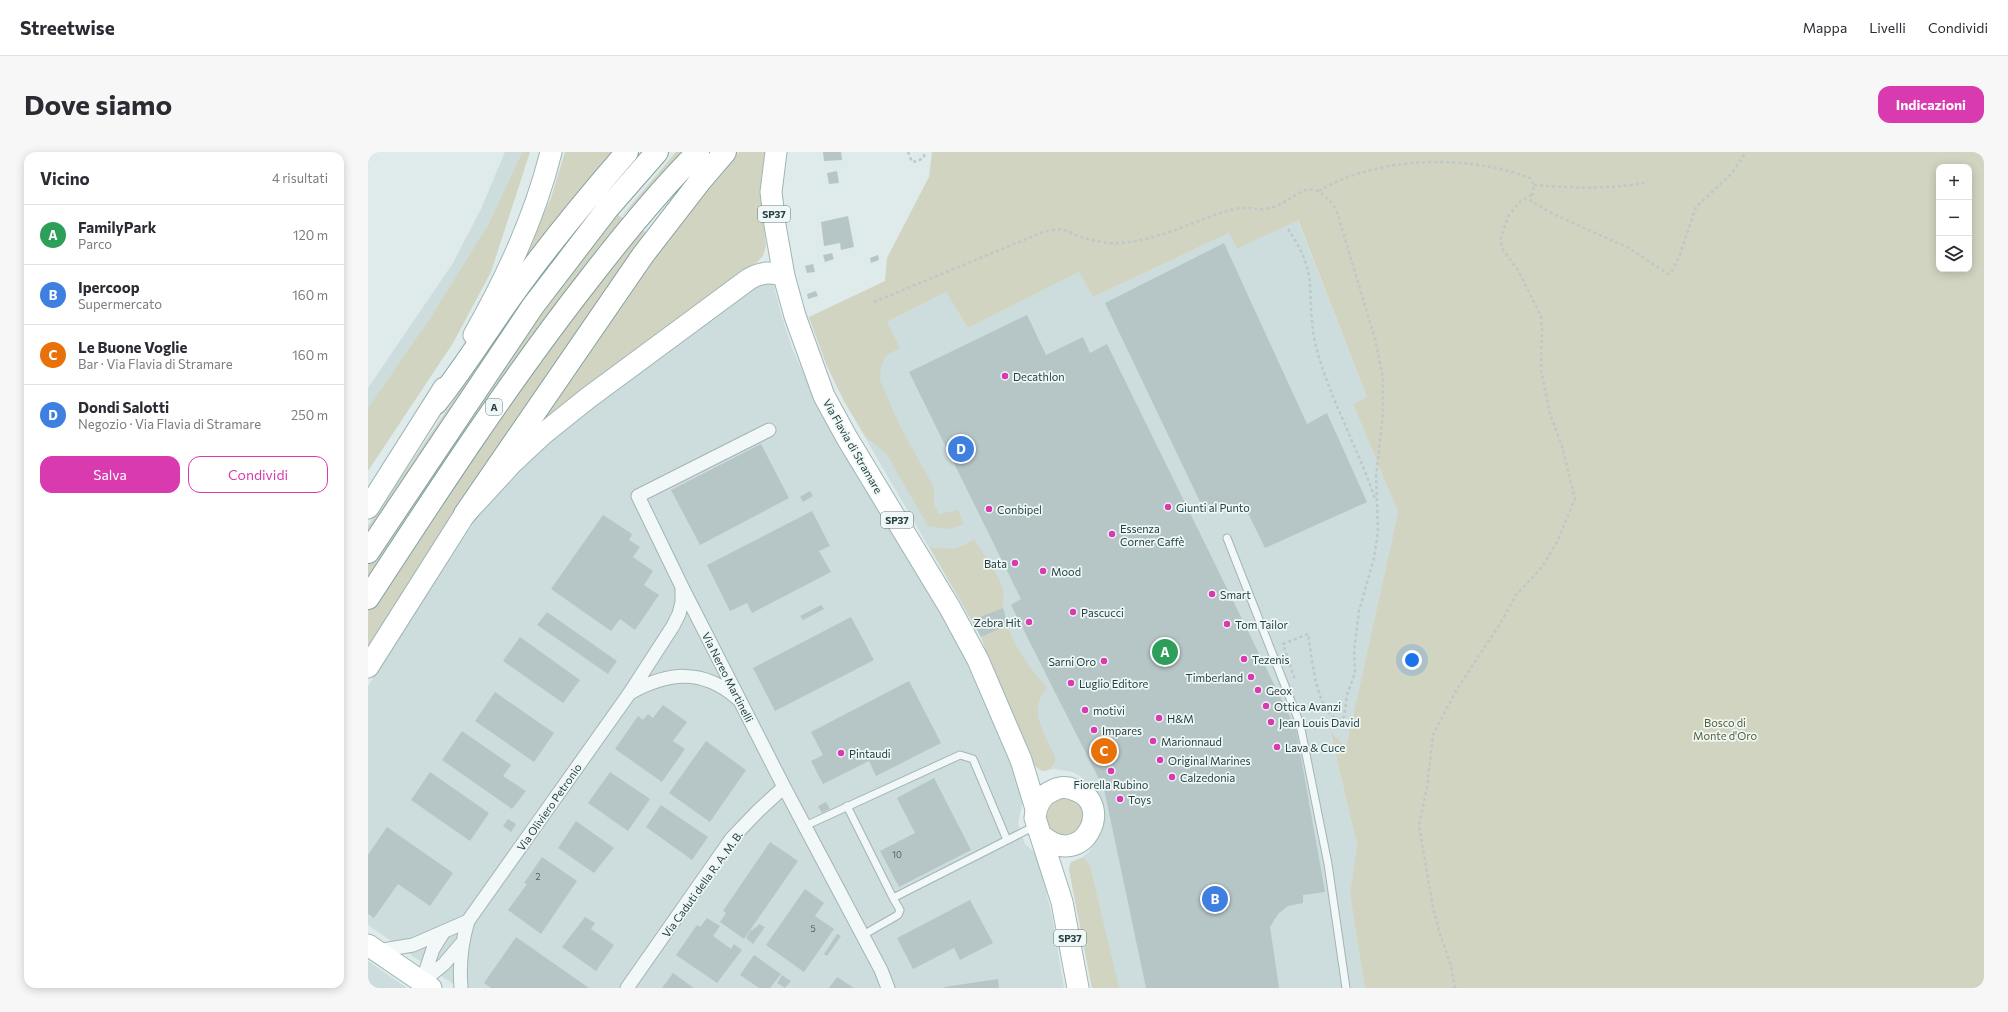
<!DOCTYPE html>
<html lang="it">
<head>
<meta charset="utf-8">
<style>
  body { margin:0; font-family:Commissioner,sans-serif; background:#f7f7f7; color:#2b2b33 }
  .controls { position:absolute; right:12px; top:12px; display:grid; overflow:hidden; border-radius:8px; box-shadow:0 2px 10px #0003 }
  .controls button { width:36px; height:36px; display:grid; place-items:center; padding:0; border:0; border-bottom:1px solid #e1e1e2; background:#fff; color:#2b2b33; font:20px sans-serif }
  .you { position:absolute; left:1044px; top:508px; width:14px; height:14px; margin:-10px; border:3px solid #fff; border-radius:50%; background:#1a73e8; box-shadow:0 0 0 6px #1a73e833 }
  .badge { display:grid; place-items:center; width:26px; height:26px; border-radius:50%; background:#d93ab0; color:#fff; font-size:13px; font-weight:700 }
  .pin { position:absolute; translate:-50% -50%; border:2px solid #fff; box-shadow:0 1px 4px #0006 }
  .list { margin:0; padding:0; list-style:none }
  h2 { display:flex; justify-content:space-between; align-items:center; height:52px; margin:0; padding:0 16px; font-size:17px }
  h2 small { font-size:13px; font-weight:400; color:#7c7c81 }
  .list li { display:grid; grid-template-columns:26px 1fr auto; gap:12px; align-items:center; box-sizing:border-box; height:60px; padding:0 16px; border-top:1px solid #e1e1e2 }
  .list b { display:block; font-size:15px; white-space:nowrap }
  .list p { margin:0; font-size:13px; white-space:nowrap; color:#7c7c81 }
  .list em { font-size:13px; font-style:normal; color:#7c7c81 }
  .actions { display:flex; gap:8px; padding:12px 16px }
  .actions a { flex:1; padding:9px 0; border:1px solid #d93ab0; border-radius:12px; text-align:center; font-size:14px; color:#d93ab0 }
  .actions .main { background:#d93ab0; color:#fff }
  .icon { flex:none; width:22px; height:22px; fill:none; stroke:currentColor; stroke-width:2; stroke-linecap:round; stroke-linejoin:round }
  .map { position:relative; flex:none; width:1616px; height:836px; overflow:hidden; border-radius:12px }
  header { display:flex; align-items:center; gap:24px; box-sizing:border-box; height:56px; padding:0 20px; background:#fff; border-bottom:1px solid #e1e1e2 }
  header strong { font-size:19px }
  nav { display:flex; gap:22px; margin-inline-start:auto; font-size:14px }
  .intro { display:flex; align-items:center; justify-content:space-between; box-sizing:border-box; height:96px; padding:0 24px }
  h1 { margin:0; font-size:28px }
  .button { padding:10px 18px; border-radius:12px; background:#d93ab0; color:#fff; font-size:14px; font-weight:700 }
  main { display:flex; gap:24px; padding:0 24px }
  aside { flex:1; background:#fff; border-radius:12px; box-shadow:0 2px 10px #0003 }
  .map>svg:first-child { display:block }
</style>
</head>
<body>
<header>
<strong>Streetwise</strong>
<nav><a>Mappa</a><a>Livelli</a><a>Condividi</a></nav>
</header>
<div class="intro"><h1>Dove siamo</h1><a class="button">Indicazioni</a></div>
<main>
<aside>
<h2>Vicino<small>4 risultati</small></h2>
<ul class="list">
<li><span class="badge" style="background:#2e9e5b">A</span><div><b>FamilyPark</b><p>Parco</p></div><em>120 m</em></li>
<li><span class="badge" style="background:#3f7fe0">B</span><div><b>Ipercoop</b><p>Supermercato</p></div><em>160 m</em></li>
<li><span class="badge" style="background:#e8710a">C</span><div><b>Le Buone Voglie</b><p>Bar · Via Flavia di Stramare</p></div><em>160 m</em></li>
<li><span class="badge" style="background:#3f7fe0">D</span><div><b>Dondi Salotti</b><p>Negozio · Via Flavia di Stramare</p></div><em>250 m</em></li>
</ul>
<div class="actions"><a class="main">Salva</a><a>Condividi</a></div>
</aside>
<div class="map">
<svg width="1616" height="836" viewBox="0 0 1616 836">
  <rect width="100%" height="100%" fill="#dfeaea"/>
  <path fill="#cddcdc" d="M137,0H154L120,73L62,166L0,256V236L85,111L113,57Z
    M929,67L999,245L985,252L1030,360L978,596L962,580L989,693L982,742L997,836H724L701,717L703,710L713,706L721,700L734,679V665L724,637L712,624L704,620L687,617L674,619L666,613L628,526L613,485L476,249L459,214L441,165L519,170L578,140L600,176L711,120L725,145L861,81L869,97Z
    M405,129L411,155L424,196L442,236L602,510L650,629L655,648L650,671L657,692L669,702L684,764L696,836H91L0,773V534L111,363L157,311L210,263L383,137Z
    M0,809L39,836H0Z"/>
  <path fill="#d1d4c0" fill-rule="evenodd" d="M154,0H162L123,120L85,191L0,319V256L62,166L120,73Z
    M197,0H248L151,114L183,46Z
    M308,0H321L253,65L279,81L0,496V374L159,140L230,49L253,65Z
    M371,0H398L393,25L394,57L398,93L395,104L382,118L168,276L335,38Z
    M564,0H1616V836H997L982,742L989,693L962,579L978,596L1030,360L985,252L999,245L930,68L869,97L861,81L725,145L711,120L600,176L578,140L519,170L532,196L517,204L513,216L512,228L530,270L566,336V353L571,362L590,358L596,372L581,377L560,374L518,301L499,286L476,249L459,214L441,165L517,129L519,106L561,25ZM1571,15H1601V117H1571Z
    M606,387C615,402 628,418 634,434C637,441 634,449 635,456C638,483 660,516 679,535C659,559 676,580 687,604V611L680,618L674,619L666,613L628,526L613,485L562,395C579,398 592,398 606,387Z
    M694,646C704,646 715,652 717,663C717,666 715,672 714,676L697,685C692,683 684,680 681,676C670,664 684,650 694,646Z
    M713,706L717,707L722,714L751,836H724L701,717L703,710Z"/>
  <path fill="#b6c6c7" d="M455,0H473L474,8L456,9Z
    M469,19L471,31L461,32L459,21Z
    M480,64L486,95L473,98L472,91L456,94L453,70Z
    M856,91L939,272L959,261L999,350L897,396L877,355L836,358L737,151Z
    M464,101L466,107L457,110L455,103Z
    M510,103L511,108L503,111L502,106Z
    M445,112L447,120L439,121L437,114Z
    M448,139L450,144L440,147L439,142Z
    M659,163L678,203L715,185L722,201L739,192L928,577L957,740L935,743V751L920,754L910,762L902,775L911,836H778L736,637L643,453L653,447L541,220Z
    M393,292L421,346L332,393L303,338Z
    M442,339L445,344L435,350L432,345Z
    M444,359L462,394L451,399L463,420L384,461L379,451L362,459L339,413Z
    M235,363L264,382L261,388L272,395L265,405L285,419L276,433L291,443L267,478L252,467L243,479L183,437Z
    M453,453L456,457L435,468L432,464Z
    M635,456L640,473L613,485L604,468Z
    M179,460L249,509L240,522L169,473Z
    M483,465L506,508L407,559L385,516Z
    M152,485L212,528L195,551L135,509Z
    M541,529L573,591L508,624L501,609L455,632L443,609L455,603L443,580Z
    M127,540L186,581L166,610L107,569Z
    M295,553L319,570L305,589L317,597L294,630L247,597L270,564L275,568L280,562L285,566Z
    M94,579L143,613L135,624L158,639L144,657L74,608Z
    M338,589L378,618L342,670L301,641Z
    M62,620L121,661L102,689L43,648Z
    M242,620L282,647L260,679L220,651Z
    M566,626L603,698L531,735L512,699L547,681L529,646Z
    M458,650L462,657L454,661L450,654Z
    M293,653L340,685L324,708L278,675Z
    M140,667L148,672L143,680L135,674Z
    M208,669L246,696L226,721L190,696Z
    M19,675L85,721L62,754L30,732L6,766L0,762V703Z
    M402,690L430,709L376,787L352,770L358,761L355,759Z
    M174,705L209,729L173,782L140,758L159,732L156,731Z
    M437,737L456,751L447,764L466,777L436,820L398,793Z
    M602,748L625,791L592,808L586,796L545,817L529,786Z
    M217,765L227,771L223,777L246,793L228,819L194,795Z
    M339,766L352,774L345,784L363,797L366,792L374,798L349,831L308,803L329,773L332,775Z
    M391,772L397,775L385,792L378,786L383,778L384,779L387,775L388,776Z
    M469,782L473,784L459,804L456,802Z
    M148,785L221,836H123L116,831Z
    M386,803L413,822L402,836H391L372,823Z
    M305,821L326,836H294Z
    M414,823L423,829L417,836L409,831Z
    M469,825L486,836H461Z
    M630,827L631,836H577L576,835Z"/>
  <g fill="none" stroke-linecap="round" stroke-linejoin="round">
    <defs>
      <path id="lane" d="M859,386L932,572L960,712L978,836
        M479,654L525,746
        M437,674L592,603L605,607L639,688
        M495,783L530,763L532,758L525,746L667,674"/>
      <path id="street" d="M401,278L270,344L314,435L416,635L513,818L520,836
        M262,541C300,520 334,516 369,546
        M75,781L65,797L54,830L76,812L93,792
        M9,799L45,793L100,769
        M93,836C91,812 93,792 100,769L261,542L305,474L311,462L314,450V437
        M259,836L364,686L390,659L416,635"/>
      <path id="primary" d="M408,0L403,40L407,73L416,124L427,164L456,244L479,286L582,456L610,508L653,608L668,657
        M106,183C139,125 167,65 183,0
        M0,356L76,236
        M0,515L97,362L145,310L175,282L220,246L381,127C394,120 403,119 416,124
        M674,684C716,719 747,651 707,638C700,635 692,635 686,638C673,643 668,653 667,666L694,750L710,836
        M0,793L63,836"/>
      <path id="highway" d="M68,251C96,216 119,178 145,142C181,92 219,46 259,0
        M97,362L275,103L333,28L357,0
        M0,400L165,154L240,56L289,0
        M0,446C71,337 142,228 222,126C256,82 291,39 330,0"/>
    </defs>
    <use href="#lane" stroke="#a4b4b4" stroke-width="9"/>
    <use href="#street" stroke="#a4b4b4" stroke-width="15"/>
    <use href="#primary" stroke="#9eb6b7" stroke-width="23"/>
    <use href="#highway" stroke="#85a1a2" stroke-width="24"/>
    <path stroke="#bdc8c9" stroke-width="2.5" stroke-dasharray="3 3" stroke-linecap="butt" d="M540,0L544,10L550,9L556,5V0
      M1166,33C1204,36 1243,38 1280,30
      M951,39C1008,4 1101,2 1162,26L1166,33L1163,49L1185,62L1261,96L1300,122L1304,119L1311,105L1328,55L1364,21L1378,0
      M920,77C931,93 941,112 942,133C943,152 943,171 947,190C959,242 990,295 1007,347
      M506,150L675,80C681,79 690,76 696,78C702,79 707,84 713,85C723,88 738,92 749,91C777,90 805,79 831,69C845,64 860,57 875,56C882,55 889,58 896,57C930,53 938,15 968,57L1007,187L1015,226V262L1008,325L1010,380L1006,406L991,459L986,499L987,521L979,543L976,565L971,568C947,559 944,504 940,482L915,492L927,528
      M1087,836L1083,814L1072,782L1065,755L1051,674L1059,635L1065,583L1089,537L1132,472L1148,443L1174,415L1189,390L1207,347L1194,294L1182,262L1173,218L1174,177L1173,164L1151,120L1134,96L1133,86L1140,64L1153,49L1163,43"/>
    <use href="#lane" stroke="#f2f7f8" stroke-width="7"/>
    <use href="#street" stroke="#f2f7f8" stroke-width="13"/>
    <use href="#primary" stroke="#fff" stroke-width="21"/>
    <use href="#highway" stroke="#fff" stroke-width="22"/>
  </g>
  <g fill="#d93ab0" stroke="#eff7f7" stroke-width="1.5">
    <circle cx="637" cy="224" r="4"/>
    <circle cx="800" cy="355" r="4"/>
    <circle cx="621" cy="357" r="4"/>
    <circle cx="744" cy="382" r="4"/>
    <circle cx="647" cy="411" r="4"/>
    <circle cx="675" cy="419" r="4"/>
    <circle cx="844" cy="442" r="4"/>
    <circle cx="705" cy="460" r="4"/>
    <circle cx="661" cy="470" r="4"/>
    <circle cx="859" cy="472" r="4"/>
    <circle cx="876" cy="507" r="4"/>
    <circle cx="736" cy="509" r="4"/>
    <circle cx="883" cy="525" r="4"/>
    <circle cx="703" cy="531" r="4"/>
    <circle cx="890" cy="538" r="4"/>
    <circle cx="898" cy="554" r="4"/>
    <circle cx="717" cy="558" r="4"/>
    <circle cx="791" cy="566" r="4"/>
    <circle cx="903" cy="570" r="4"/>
    <circle cx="726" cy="578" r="4"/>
    <circle cx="785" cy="589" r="4"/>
    <circle cx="909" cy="595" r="4"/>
    <circle cx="473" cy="601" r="4"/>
    <circle cx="792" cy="608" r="4"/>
    <circle cx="743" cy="619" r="4"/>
    <circle cx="804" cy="625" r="4"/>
    <circle cx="752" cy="647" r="4"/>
  </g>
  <g text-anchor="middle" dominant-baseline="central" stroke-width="3.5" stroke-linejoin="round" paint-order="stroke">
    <g font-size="9" fill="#4b6263">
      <text x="529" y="702">10</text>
      <text x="170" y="724">2</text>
      <text x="445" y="776">5</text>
    </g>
    <g fill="#eff7f7" stroke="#637878" stroke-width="1">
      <rect x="390" y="54" width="32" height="16" rx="3"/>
      <rect x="118" y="247" width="16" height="16" rx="3"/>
      <rect x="513" y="360" width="32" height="16" rx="3"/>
      <rect x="686" y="778" width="32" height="16" rx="3"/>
    </g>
    <g font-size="10" font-weight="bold" fill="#274142">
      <text x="406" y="62">SP37</text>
      <text x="126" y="255">A</text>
      <text x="529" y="368">SP37</text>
      <text x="702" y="786">SP37</text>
    </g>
    <g font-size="11" fill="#274142" stroke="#eff7f7" text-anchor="start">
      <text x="645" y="224">Decathlon</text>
      <text x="808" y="355">Giunti al Punto</text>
      <text x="629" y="357">Conbipel</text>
      <text x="752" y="376">Essenza<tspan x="752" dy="13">Corner Caffè</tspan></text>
      <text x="639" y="411" text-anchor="end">Bata</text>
      <text x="683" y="419">Mood</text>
      <text x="852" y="442">Smart</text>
      <text x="713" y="460">Pascucci</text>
      <text x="653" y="470" text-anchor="end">Zebra Hit</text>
      <text x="867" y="472">Tom Tailor</text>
      <text x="884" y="507">Tezenis</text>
      <text x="728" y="509" text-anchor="end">Sarni Oro</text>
      <text x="875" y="525" text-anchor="end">Timberland</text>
      <text x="711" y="531">Luglio Editore</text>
      <text x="898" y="538">Geox</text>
      <text x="906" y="554">Ottica Avanzi</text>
      <text x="725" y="558">motivi</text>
      <text x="799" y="566">H&amp;M</text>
      <text x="911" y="570">Jean Louis David</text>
      <text x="734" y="578">Impares</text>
      <text x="793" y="589">Marionnaud</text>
      <text x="917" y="595">Lava &amp; Cuce</text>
      <text x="481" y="601">Pintaudi</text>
      <text x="800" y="608">Original Marines</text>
      <text x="812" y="625">Calzedonia</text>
      <text x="743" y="632" text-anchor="middle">Fiorella Rubino</text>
      <text x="760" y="647">Toys</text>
    </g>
    <g font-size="11" fill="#274142" stroke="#eff7f7">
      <text transform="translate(485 294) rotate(60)">Via Flavia di Stramare</text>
      <text transform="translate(360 525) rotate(63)">Via Nereo Martinelli</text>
      <text transform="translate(181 655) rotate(-55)">Via Oliviero Petronio</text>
      <text transform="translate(334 732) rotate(-54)">Via Caduti della R. A. M. B.</text>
    </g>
    <g font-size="11" fill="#555f33" stroke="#eff7f7">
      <text x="1357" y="570">Bosco di<tspan x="1357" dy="13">Monte d'Oro</tspan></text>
    </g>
  </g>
</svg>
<div class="controls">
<button>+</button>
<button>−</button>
<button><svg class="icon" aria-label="layers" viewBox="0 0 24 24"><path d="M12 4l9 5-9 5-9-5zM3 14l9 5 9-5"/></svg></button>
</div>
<div class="you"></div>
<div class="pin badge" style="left:797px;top:500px;background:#2e9e5b">A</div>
<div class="pin badge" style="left:847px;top:747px;background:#3f7fe0">B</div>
<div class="pin badge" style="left:736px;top:599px;background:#e8710a">C</div>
<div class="pin badge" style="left:593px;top:297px;background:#3f7fe0">D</div>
</div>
</main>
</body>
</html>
